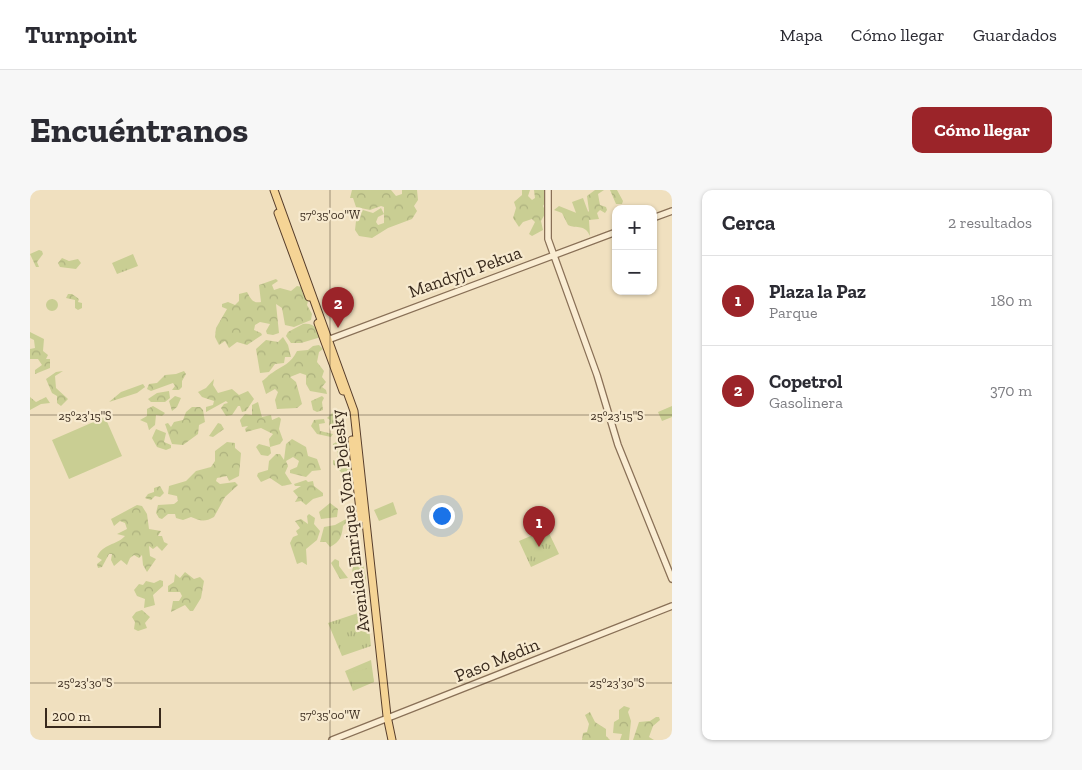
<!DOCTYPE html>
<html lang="es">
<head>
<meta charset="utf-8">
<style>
  body { margin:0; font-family:"Zilla Slab",serif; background:#f7f7f7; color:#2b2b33 }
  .controls { position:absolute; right:15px; top:15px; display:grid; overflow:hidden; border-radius:10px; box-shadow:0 1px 4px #0004 }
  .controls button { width:45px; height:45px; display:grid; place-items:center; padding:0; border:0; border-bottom:1px solid #e1e1e2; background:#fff; color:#2b2b33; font:25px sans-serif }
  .scale { position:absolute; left:15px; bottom:12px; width:116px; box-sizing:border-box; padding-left:5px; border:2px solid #38291c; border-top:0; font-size:14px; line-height:18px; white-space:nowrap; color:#38291c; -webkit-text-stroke:4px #f7eacf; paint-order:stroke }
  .you { position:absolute; left:411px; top:325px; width:18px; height:18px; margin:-12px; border:4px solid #fff; border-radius:50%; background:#1a73e8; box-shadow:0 0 0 8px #1a73e833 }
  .badge { display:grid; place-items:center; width:32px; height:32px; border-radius:50%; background:#9b2429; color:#fff; font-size:16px; font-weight:700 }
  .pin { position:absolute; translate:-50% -41px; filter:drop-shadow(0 1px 2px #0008) }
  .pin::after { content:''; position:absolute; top:26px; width:18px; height:15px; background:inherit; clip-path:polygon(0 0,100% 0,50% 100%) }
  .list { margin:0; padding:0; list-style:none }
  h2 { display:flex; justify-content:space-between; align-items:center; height:65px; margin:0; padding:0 20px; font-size:21px }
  h2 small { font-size:16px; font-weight:400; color:#7c7c81 }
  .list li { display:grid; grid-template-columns:32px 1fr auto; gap:15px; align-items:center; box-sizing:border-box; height:90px; padding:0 20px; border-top:1px solid #e1e1e2 }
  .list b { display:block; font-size:19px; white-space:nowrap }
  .list p { margin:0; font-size:16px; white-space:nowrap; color:#7c7c81 }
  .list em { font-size:16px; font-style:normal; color:#7c7c81 }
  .map { position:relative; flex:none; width:642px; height:550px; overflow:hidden; border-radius:10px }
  header { display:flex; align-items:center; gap:30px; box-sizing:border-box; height:70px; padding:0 25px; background:#fff; border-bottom:1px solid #e1e1e2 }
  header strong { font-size:24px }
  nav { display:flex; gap:28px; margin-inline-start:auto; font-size:18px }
  .intro { display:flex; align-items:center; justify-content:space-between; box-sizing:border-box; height:120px; padding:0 30px }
  h1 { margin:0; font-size:35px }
  .button { padding:12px 22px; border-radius:10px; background:#9b2429; color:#fff; font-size:18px; font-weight:700 }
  main { display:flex; gap:30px; padding:0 30px }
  aside { flex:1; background:#fff; border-radius:10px; box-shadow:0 1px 4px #0004 }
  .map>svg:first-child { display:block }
</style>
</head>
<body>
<header>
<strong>Turnpoint</strong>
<nav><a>Mapa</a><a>Cómo llegar</a><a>Guardados</a></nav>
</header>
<div class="intro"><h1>Encuéntranos</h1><a class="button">Cómo llegar</a></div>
<main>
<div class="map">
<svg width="642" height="550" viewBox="0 0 642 550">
  <defs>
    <pattern id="grass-tufts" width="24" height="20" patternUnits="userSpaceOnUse" patternTransform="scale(1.25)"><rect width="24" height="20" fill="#c9ce93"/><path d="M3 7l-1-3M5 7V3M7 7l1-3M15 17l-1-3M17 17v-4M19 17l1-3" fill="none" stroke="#adb17e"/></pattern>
    <pattern id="forest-crowns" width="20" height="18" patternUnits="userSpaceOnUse" patternTransform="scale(1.25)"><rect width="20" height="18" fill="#c9ce93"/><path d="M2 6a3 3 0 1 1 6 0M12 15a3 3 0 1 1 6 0" fill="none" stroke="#adb17e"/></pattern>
  </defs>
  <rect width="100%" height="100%" fill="#f0e0bf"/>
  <path fill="url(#grass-tufts)" d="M553,8L560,27L549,31L542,12Z
    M103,64L108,76L87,84L82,73Z
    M517,339L529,364L501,377L489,351Z
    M337,420L341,456L312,466L298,433Z
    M341,470L344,492L323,501L315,481Z"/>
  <path fill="url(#forest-crowns)" d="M322,0H361L366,6L372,4V0H387L388,10L384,16L387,21L382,29L358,38L342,48L329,46L325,40L327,22L333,20L343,23L351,18L354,24L348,27L346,32L348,35L354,33V17L351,16L340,20L326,17L323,8H320Z
    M492,0H500L498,6L502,10L505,8L504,0H514L516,11L513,16L516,22L511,31L513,40L502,46L499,44L505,32L502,29L493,32L489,37L483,28L486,18L484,12L492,5Z
    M565,0H574L568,4L570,15L576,17L577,20L575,23L570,20L567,23L569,29L559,30L560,46C555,34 547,39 538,35L532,23L524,20L529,16L554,26L559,21L557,6Z
    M580,0H587L593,11L592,14H586Z
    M9,60L12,61L13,64L7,72L9,77H6L0,64Z
    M32,68L39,71L48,69L51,73L46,79L30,77L28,73Z
    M246,89L248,91L242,95L244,100L250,98L261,101L267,96L272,97V102L278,111L277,115L282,124L281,130L264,137L255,135L252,118L246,114L249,143L243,145L237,144L236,141L240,134L230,132L225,135L224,140L231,143L232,145L217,155L207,152L199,158L195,151L189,155L185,147L186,138L197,119L192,117V114L198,112L205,115L209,111V104L217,102C220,107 222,114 231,112L229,95Z
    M38,104H42L49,109L48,112L52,113V118L48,120L45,118V110L36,108Z
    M16 115a6 6 0 1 1 12 0a6 6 0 1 1-12 0Z
    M273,134C283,132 288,139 291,147L271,153H261L256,146L258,142Z
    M0,142L14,149L13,161L18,165L16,169H20V178L5,184V180L12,175L8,169H0V159L5,158L4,150L0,148Z
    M253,147L258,155L261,167H255L254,173L245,174L239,182L230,183L226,159L236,150L248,152Z
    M289,155L293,159L289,162L287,172L294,181L292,187L296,192L292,197L296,200L297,204L280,201L276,194V185L270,183L260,187L266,192L272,214L267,218L247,219L245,210L248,202L245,199L236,204L232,191C237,188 238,185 242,183C253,175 261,174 267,161L278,160L283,156Z
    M33,181L25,186L26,198L38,209L31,216L27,213V206L22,203L16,189L26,182Z
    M154,181L156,184L152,191V197L149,200H142L145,196L143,193L121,201L117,199L119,194L127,193L135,185L146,184Z
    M184,189L183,195L188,203L202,199L209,205L218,201L224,209L216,221L212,222L210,216H208L202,225L196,226L191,218L194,214L198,213L196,211L176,222V217L183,215L184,211L172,207L168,202L176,198Z
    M113,194L115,197L107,203L79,212L91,202Z
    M139,201L140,208L135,212H121L118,209L127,203Z
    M145,206L151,208L147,217L142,221L139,211Z
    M292,206L294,208L292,212L293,220L287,222L283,220L281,211Z
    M0,207L6,212L16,207L20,213L11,214L0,220Z
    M228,212L232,227L241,225L242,230L249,227L251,229L249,239L253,250L250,254L240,257L241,263L238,266L231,265L226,257L229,254L240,257L239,249L243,244L231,238L216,242L215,239L218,236L212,237L210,230L215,224L222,225V215Z
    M123,216L135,223L132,226L126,225L125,235L119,240L117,233L110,230L117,226V219Z
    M162,217H170L173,220L175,232L169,235L168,244L153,255L142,254L135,234L138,233L141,237L144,232L153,230L156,222Z
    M303,222L315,225L310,233L307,228H305L303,237L299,235L300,230L297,228Z
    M294,229L295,233L289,234L290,241L303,244L301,247L287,244L281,236L284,230Z
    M188,233L191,234L194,239L183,247L179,246Z
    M126,239L136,243L134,252L141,255V258L136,260L127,257L122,248Z
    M262,249L276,257L278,266L287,269L291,280L282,281L276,287L260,283V280L267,277L269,271L263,267L256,271L258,276L255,283L262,294L252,296L240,288L231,292L227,286L228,283L238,280L239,271L246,264H250L254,270L256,254Z
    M312,249H317L320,254L314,255L312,259L316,267L308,269L307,260L303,258V254Z
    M197,252L205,253V258L211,263L209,286L199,291L197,286L187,288L186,291L190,294L205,292L208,295L195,307L184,327C174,333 169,330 161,327L153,330L146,328L145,324H138L132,329L129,328L126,323L128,315L144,314L148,311L147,306L138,304L139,296L156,291L166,281L181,277L185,271V261Z
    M303,270L313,274L317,271L321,273L323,287H316L303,274Z
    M276,290L278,292L283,291L284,296L293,303V306L283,309L276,315L271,311L265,312L268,307L263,301L271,296H265L264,294Z
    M130,296L134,303L130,307L125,306L121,310L115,308L118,304L124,302V298Z
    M300,313L308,319L307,327L291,329L289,322Z
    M107,315L112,316L117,324L119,339L131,341L128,346H132L134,352L138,354L132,361L127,356L123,359L119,356L120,366L126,369L117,382L113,375L112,365L109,368L104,365L100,368L97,375L91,370L84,376L81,370L82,364H79L72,377L68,378L67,374L72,370L67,367C72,354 87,355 95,346L87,344L97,339L95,333L90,331L84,336L81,329Z
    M279,324L285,328L284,334L290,341L287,350L276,359L277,375L272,372L267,374L260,353L263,347L268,345L266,341L270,338L265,331L271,329L278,334L277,326Z
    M316,329L319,330L313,336C312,346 310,352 300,357L296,352H290L294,337L305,335Z
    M331,364L336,388L335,393L329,394L322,381L326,366Z
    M305,369L309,371V376L318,388L310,389L301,373Z
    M155,382L164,389L170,387L174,391L171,408L163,421H160L155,415L141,422L143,411H149L152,406L150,402H138V396L144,392L145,384L150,388Z
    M130,390L133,391V396L123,405L125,415L114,418L115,409L107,406L104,400L109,394L113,395L116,391L124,393Z
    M112,420L120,427L115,433L117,438L108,441L104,439L105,432L102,427L106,422Z
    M594,516L600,518L598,522L601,531L599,550H590L592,544L583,543L584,532L589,529V520Z
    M560,522L565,532L576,539V546L580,550H552L553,543L557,542L559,534L555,525Z
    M626,527H629L630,530L623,536L619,547L624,550H603L609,532L620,531Z"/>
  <path fill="#c9ce93" d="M642,216V227L632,231L628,222Z
    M75,227L92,266L39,289L22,250Z
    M363,312L367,324L349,331L344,320Z
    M341,478L344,492L323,497L319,483Z"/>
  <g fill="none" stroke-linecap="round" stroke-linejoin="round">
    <defs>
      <path id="minor" d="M518,0V49L567,185L588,255L642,389
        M623,28L642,21
        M295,151L586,42
        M302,550L642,416"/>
      <path id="major" d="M244,0L324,221L357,526L362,550
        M248,23L279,107
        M288,133L313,201
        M322,250L331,329"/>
    </defs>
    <use href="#minor" stroke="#897057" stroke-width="8"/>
    <use href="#major" stroke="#573e2c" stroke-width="9"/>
    <use href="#minor" stroke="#faedd3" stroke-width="5.5"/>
    <use href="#major" stroke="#f5d495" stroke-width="7"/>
  </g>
  <path fill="none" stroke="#38291c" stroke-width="1" stroke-opacity="0.45" d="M300,0V550M0,225H642M0,493H642"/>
  <g text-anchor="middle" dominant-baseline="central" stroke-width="4.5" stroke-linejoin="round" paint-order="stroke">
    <g font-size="18" fill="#38291c" stroke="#f7eacf">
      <text transform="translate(435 82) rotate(-20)">Mandyju Pekua</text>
      <text transform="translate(320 331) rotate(-97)">Avenida Enrique Von Polesky</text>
      <text transform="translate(467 470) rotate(-22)">Paso Medin</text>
    </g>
  </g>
  <g font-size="12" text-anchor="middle" fill="#38291c" stroke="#f7eacf" stroke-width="4.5" stroke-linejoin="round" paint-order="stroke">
    <text x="300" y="29">57°35'00"W</text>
    <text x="55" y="230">25°23'15"S</text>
    <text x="587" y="230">25°23'15"S</text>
    <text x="55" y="497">25°23'30"S</text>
    <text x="587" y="497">25°23'30"S</text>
    <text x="300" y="529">57°35'00"W</text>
  </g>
</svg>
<div class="controls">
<button>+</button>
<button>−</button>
</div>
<div class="scale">200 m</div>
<div class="you"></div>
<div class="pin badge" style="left:509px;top:357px">1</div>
<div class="pin badge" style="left:308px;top:138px">2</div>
</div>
<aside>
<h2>Cerca<small>2 resultados</small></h2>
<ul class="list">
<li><span class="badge">1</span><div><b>Plaza la Paz</b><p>Parque</p></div><em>180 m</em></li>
<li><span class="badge">2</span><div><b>Copetrol</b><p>Gasolinera</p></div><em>370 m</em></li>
</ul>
</aside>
</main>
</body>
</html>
